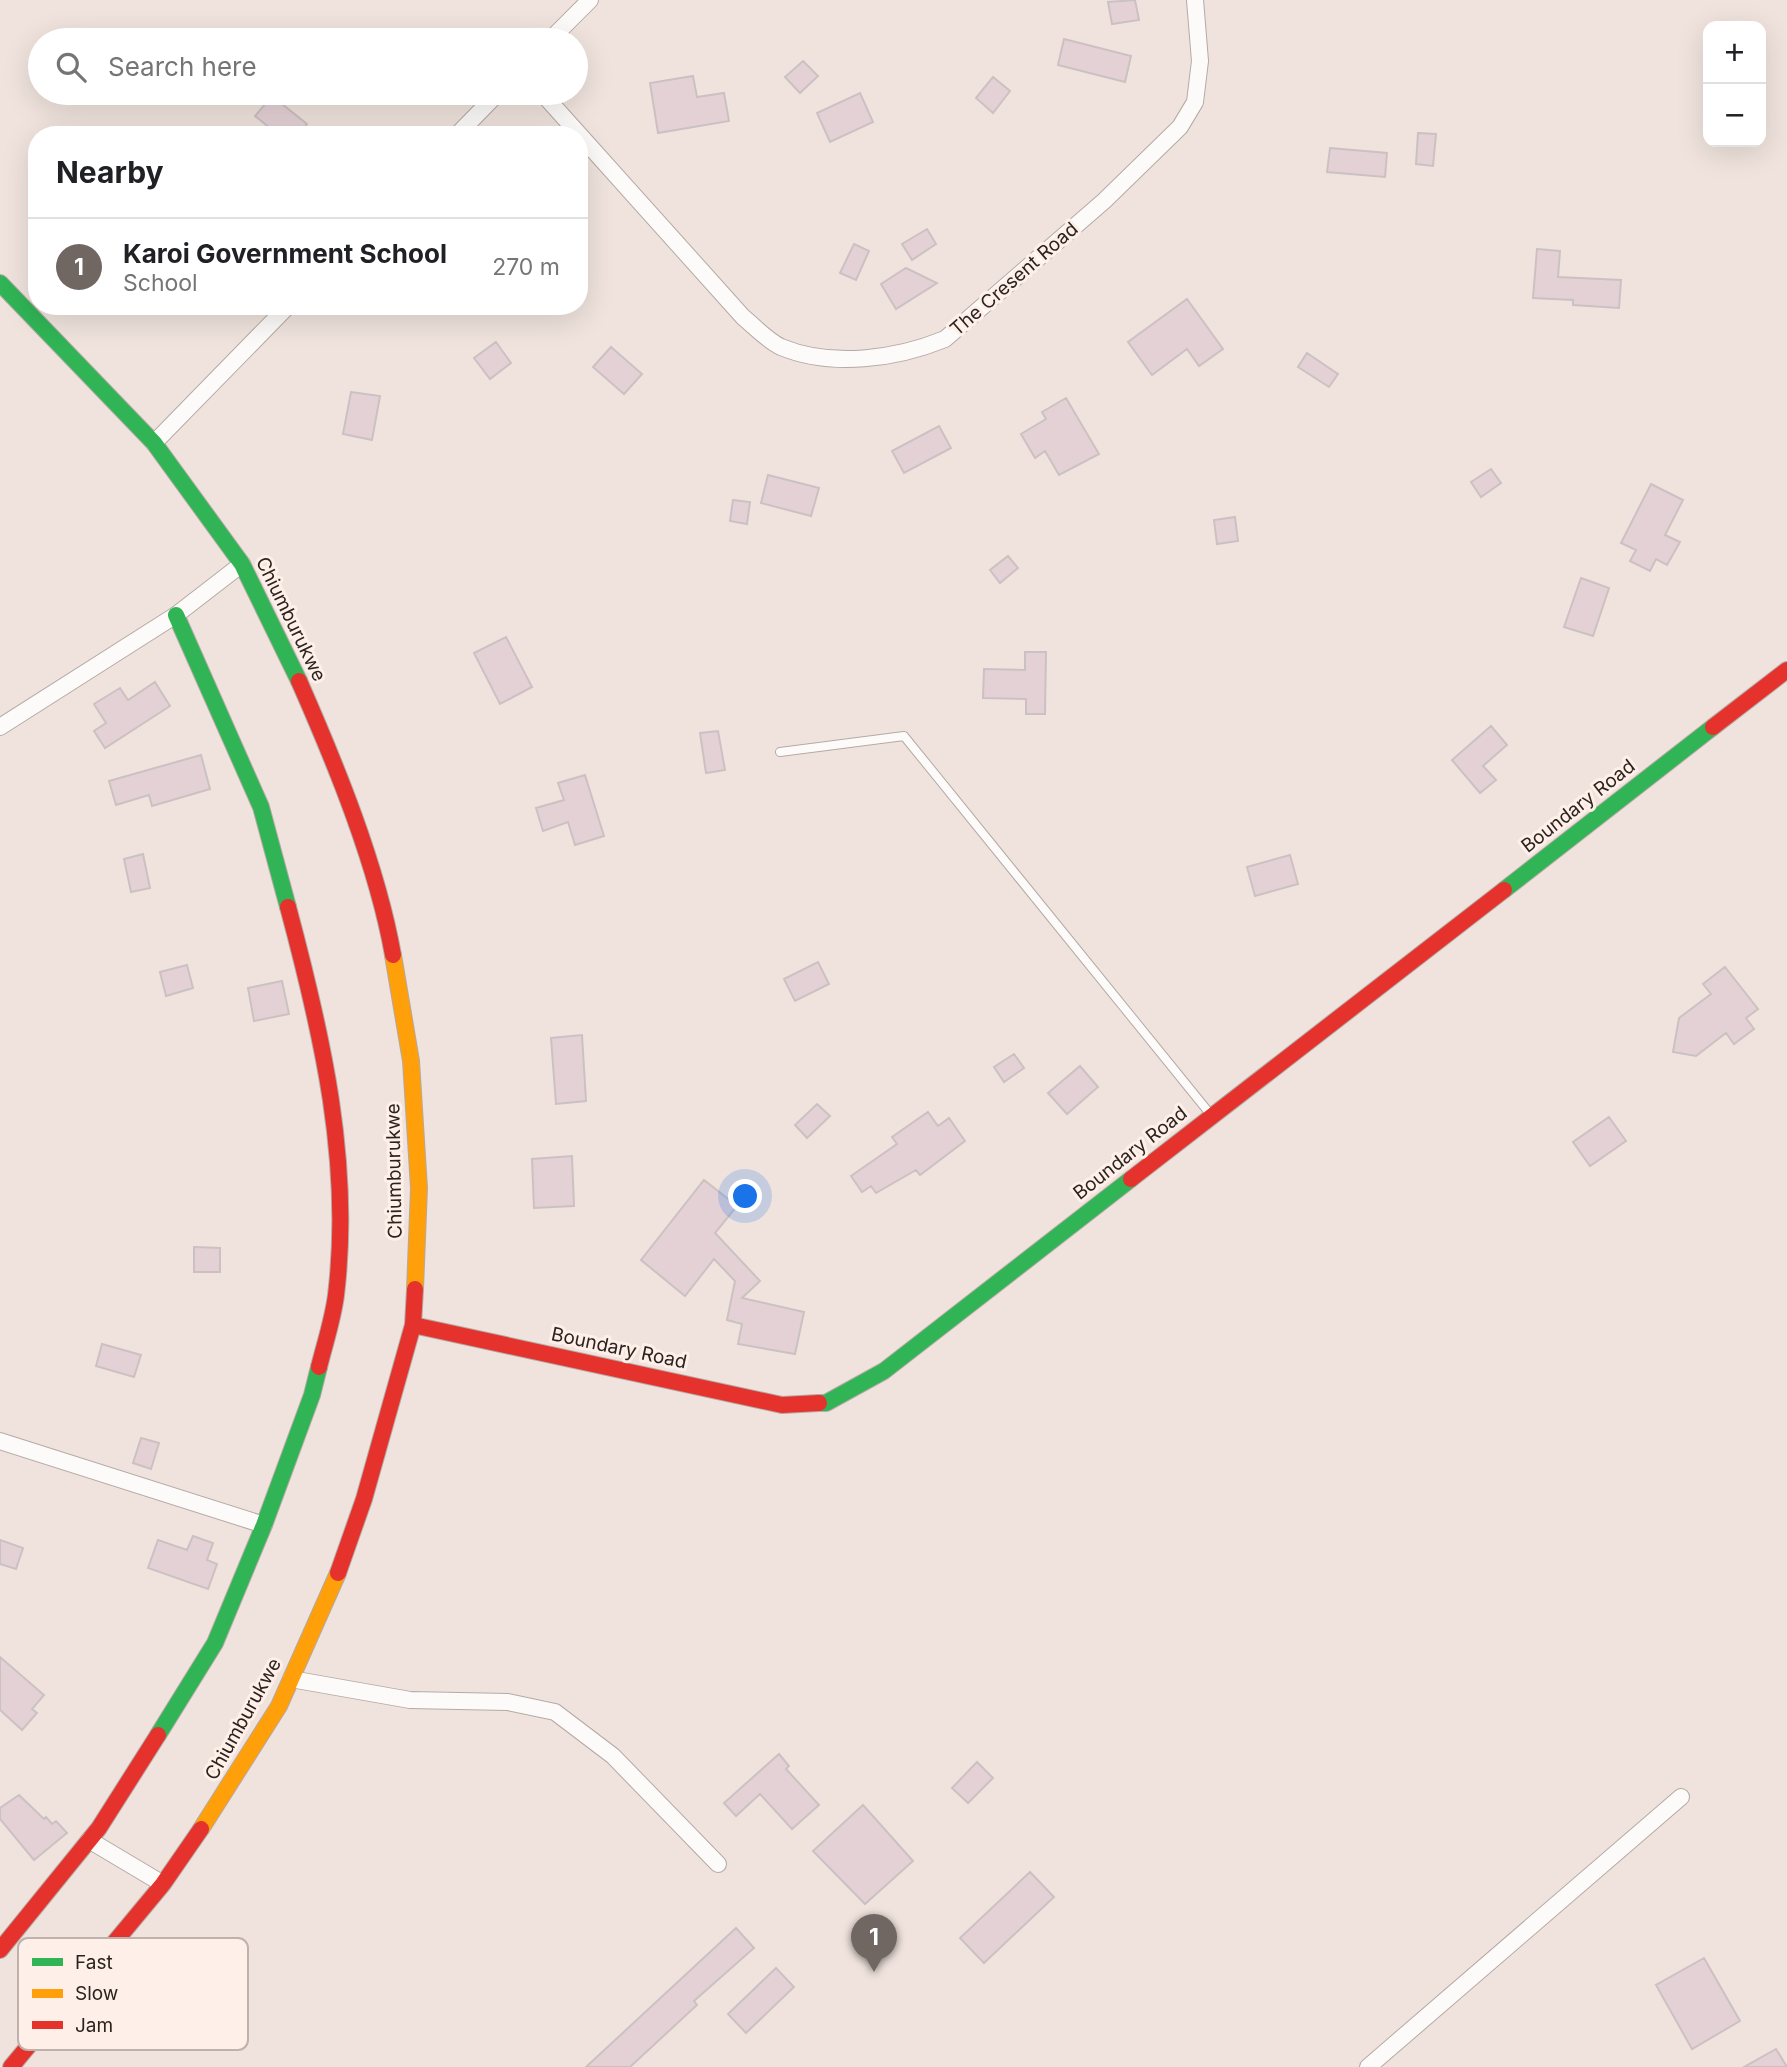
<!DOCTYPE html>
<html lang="en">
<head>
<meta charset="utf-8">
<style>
  body { margin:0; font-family:Inter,sans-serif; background:#f2f2f2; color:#202124 }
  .controls { position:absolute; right:21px; top:21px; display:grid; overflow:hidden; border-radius:14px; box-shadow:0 7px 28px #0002 }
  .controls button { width:63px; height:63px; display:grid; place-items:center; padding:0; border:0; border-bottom:2px solid #e0e0e0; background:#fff; color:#202124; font:35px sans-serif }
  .you { position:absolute; left:746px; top:1197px; width:24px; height:24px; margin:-18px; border:5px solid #fff; border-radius:50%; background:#1a73e8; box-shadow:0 0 0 10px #1a73e833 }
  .badge { display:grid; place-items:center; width:46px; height:46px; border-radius:50%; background:#706662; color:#fff; font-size:23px; font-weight:700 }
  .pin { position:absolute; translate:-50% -58px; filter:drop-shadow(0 2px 4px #0008) }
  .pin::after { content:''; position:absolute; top:37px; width:24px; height:21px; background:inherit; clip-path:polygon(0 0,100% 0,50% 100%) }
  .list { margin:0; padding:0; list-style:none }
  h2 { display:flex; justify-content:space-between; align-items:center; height:91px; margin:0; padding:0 28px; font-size:30px }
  h2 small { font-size:23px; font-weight:400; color:#757577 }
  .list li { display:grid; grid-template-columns:46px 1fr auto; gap:21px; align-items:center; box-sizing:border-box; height:98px; padding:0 28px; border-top:2px solid #e0e0e0 }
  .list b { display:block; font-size:26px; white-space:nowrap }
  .list p { margin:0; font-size:23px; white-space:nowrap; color:#757577 }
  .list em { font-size:23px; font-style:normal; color:#757577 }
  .icon { flex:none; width:38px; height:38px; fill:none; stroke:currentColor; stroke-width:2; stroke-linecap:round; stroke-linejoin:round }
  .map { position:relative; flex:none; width:1787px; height:2067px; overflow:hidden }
  .search { position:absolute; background:#fff; box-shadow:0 7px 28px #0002; left:28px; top:28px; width:560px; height:77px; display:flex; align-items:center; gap:18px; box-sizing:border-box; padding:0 24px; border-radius:38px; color:#757577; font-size:26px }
  .panel { position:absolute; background:#fff; box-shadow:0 7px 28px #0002; left:28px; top:126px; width:560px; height:189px; border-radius:28px }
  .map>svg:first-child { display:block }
</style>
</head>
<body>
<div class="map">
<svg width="1787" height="2067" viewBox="0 0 1787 2067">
  <rect width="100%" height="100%" fill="#f0e3dd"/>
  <path fill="#e4d1d6" stroke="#ccc1c2" stroke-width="2" d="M1135,0L1139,20L1112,24L1108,2Z
    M1064,39L1131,56L1125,82L1058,65Z
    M803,61L818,76L800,93L785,77Z
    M693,76L697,97L724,93L729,121L658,133L650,83Z
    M993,77L1010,91L993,113L976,98Z
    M860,93L873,122L830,142L817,113Z
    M272,96L307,124L299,135H279L255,116Z
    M1418,133L1436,134L1433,166L1416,164Z
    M1330,148L1387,153L1385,177L1327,172Z
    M927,229L936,244L912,260L902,244Z
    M854,244L869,251L856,280L840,273Z
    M1537,249L1560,251L1558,277L1621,280L1619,308L1573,305V300L1533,298Z
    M906,268L937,283L896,309L881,284Z
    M1187,299L1223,349L1199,366L1187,349L1152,375L1128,342Z
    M496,342L511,363L490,379L474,358Z
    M611,347L642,374L624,394L593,367Z
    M1307,353L1338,374L1329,387L1298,367Z
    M351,392L380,396L372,440L343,434Z
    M1066,398L1099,454L1059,475L1045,451L1035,458L1021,434L1046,419L1042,412Z
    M939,426L951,448L904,473L892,451Z
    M1491,469L1501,483L1481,497L1471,482Z
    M768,475L819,488L811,516L761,503Z
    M1651,484L1683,500L1665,535L1680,542L1667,565L1656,559L1650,571L1630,561L1636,550L1621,543Z
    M733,500L750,502L747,524L730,521Z
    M1235,517L1238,541L1217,544L1214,520Z
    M1008,556L1018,568L1000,583L990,570Z
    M1581,578L1609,588L1593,636L1564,627Z
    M506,637L532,687L500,704L474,653Z
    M1025,652H1046L1045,714H1026V699L983,698L984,669L1025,670Z
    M155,682L170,706L105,748L94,731L106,723L94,704L120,688L128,700Z
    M1491,726L1507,745L1483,766L1496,780L1480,793L1452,760Z
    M718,731L725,770L706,773L700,733Z
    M201,755L210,789L152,806L149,795L116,805L109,781Z
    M585,775L604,836L575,845L568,822L543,831L536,808L564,800L558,783Z
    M143,854L150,888L131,892L124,859Z
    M1290,855L1298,884L1255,896L1247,867Z
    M818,962L829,984L795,1001L784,979Z
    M187,965L193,988L166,996L160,972Z
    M1725,967L1758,1009L1746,1018L1754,1029L1734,1044L1726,1033L1696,1056L1673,1052L1679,1018L1711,994L1703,984Z
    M282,981L289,1014L254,1021L248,988Z
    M582,1035L586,1101L556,1104L551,1038Z
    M1014,1054L1024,1068L1004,1082L994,1067Z
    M1080,1066L1098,1087L1067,1114L1048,1093Z
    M817,1104L830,1116L807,1138L795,1125Z
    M928,1112L938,1126L949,1118L965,1141L920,1175L916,1170L876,1193L871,1186L862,1192L851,1176L897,1144L892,1137Z
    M1609,1117L1626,1141L1590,1166L1573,1142Z
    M572,1156L574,1206L534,1208L532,1159Z
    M704,1180L737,1206L715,1233L760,1281L742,1298L804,1312L795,1354L738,1344L742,1324L727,1320L735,1281L714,1259L685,1296L641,1260Z
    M194,1247L220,1248V1272H194Z
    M102,1344L141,1355L134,1377L96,1366Z
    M141,1438L159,1443L151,1469L133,1463Z
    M193,1536L213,1543L207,1560L217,1564L208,1589L148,1568L158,1540L187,1550Z
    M0,1540L23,1548L16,1569L0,1564Z
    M0,1657L44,1695L32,1709L37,1713L22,1730L0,1710Z
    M779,1754L789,1766L786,1769L819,1805L792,1829L760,1794L736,1816L724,1803Z
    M977,1762L993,1778L968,1803L952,1788Z
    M19,1795L44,1819L46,1817L52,1824L56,1821L67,1833L34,1860L0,1819V1808Z
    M863,1805L913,1861L865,1904L813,1851Z
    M1030,1872L1054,1897L984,1963L960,1938Z
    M736,1928L754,1948L694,2001L697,2005L630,2067H586Z
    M1704,1958L1740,2021L1692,2049L1656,1985Z
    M776,1968L794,1987L746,2033L728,2014Z
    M1776,2049L1787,2067H1744Z"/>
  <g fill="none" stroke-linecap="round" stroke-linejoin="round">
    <defs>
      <path id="lane" d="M780,752L904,736L1211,1115"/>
      <path id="street" d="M550,40L590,0
        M542,93L743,317C755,327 768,341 781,347C832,368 896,359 945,339L1104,201L1180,127L1195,102L1200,61L1195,0
        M457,135L498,93
        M154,443L288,306
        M0,727L176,615L242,564
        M0,1441L264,1525
        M291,1679L410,1700L508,1702L555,1712L613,1756L718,1864
        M89,1840L163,1884
        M1368,2067L1681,1797"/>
      <path id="fast" d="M0,283L154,443L242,564L299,681
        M176,615L261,807L288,907
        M1504,890L1713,727
        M819,1403H826L884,1371L1131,1179
        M158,1735L215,1643L264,1525L312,1395L319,1367"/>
      <path id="slow" d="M393,955L411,1061L419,1188L415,1289
        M201,1829L279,1706L338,1573"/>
      <path id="jam" d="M299,681C336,765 377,865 393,955
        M1713,727L1787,670
        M288,907C322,1034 352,1163 336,1295C333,1319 325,1343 319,1367
        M1131,1179L1504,890
        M413,1325L782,1405L819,1403
        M338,1573L364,1499L413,1325L415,1289
        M0,1950L99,1828L158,1735
        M11,2067L163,1884L201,1829"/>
    </defs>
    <use href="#lane" stroke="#b4aaa5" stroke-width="10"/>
    <use href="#street" stroke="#b4aaa5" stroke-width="18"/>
    <use href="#fast" stroke="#b4aaa5" stroke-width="18"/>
    <use href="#slow" stroke="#b4aaa5" stroke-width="18"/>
    <use href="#jam" stroke="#b4aaa5" stroke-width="18"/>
    <use href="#lane" stroke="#fdfbfa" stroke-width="8"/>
    <use href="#street" stroke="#fdfbfa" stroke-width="16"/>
    <use href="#fast" stroke="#30b455" stroke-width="16"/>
    <use href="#slow" stroke="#ff9f0a" stroke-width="16"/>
    <use href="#jam" stroke="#e5322d" stroke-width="16"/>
  </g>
  <g text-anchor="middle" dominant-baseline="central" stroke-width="6" stroke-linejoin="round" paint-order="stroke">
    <g font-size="19" fill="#2b231f" stroke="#fef0e9">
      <text transform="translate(1014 279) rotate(-41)">The Cresent Road</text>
      <text transform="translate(291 619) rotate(64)">Chiumburukwe</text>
      <text transform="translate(1578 806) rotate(-38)">Boundary Road</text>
      <text transform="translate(1130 1153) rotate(-38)">Boundary Road</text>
      <text transform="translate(394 1171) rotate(-91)">Chiumburukwe</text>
      <text transform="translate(619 1348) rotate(12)">Boundary Road</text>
      <text transform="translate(243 1719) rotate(-61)">Chiumburukwe</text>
    </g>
  </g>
  <rect x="18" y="1938" width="230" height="112" rx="10" fill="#fef0e9" stroke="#bfb2ac" stroke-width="2"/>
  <rect x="32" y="1958" width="31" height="8" fill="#30b455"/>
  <rect x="32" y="1989" width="31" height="9" fill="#ff9f0a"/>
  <rect x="32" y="2021" width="31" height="8" fill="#e5322d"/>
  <g font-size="19" fill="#2b231f">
    <text x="75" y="1969">Fast</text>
    <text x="75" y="2000">Slow</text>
    <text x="75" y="2032">Jam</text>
  </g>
</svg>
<div class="controls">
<button>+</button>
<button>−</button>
</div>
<div class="you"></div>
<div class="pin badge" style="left:874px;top:1972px">1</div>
<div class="search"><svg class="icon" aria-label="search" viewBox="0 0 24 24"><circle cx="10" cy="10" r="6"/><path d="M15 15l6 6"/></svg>Search here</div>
<section class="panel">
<h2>Nearby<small></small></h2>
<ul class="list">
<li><span class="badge">1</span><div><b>Karoi Government School</b><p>School</p></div><em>270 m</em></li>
</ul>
</section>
</div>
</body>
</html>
